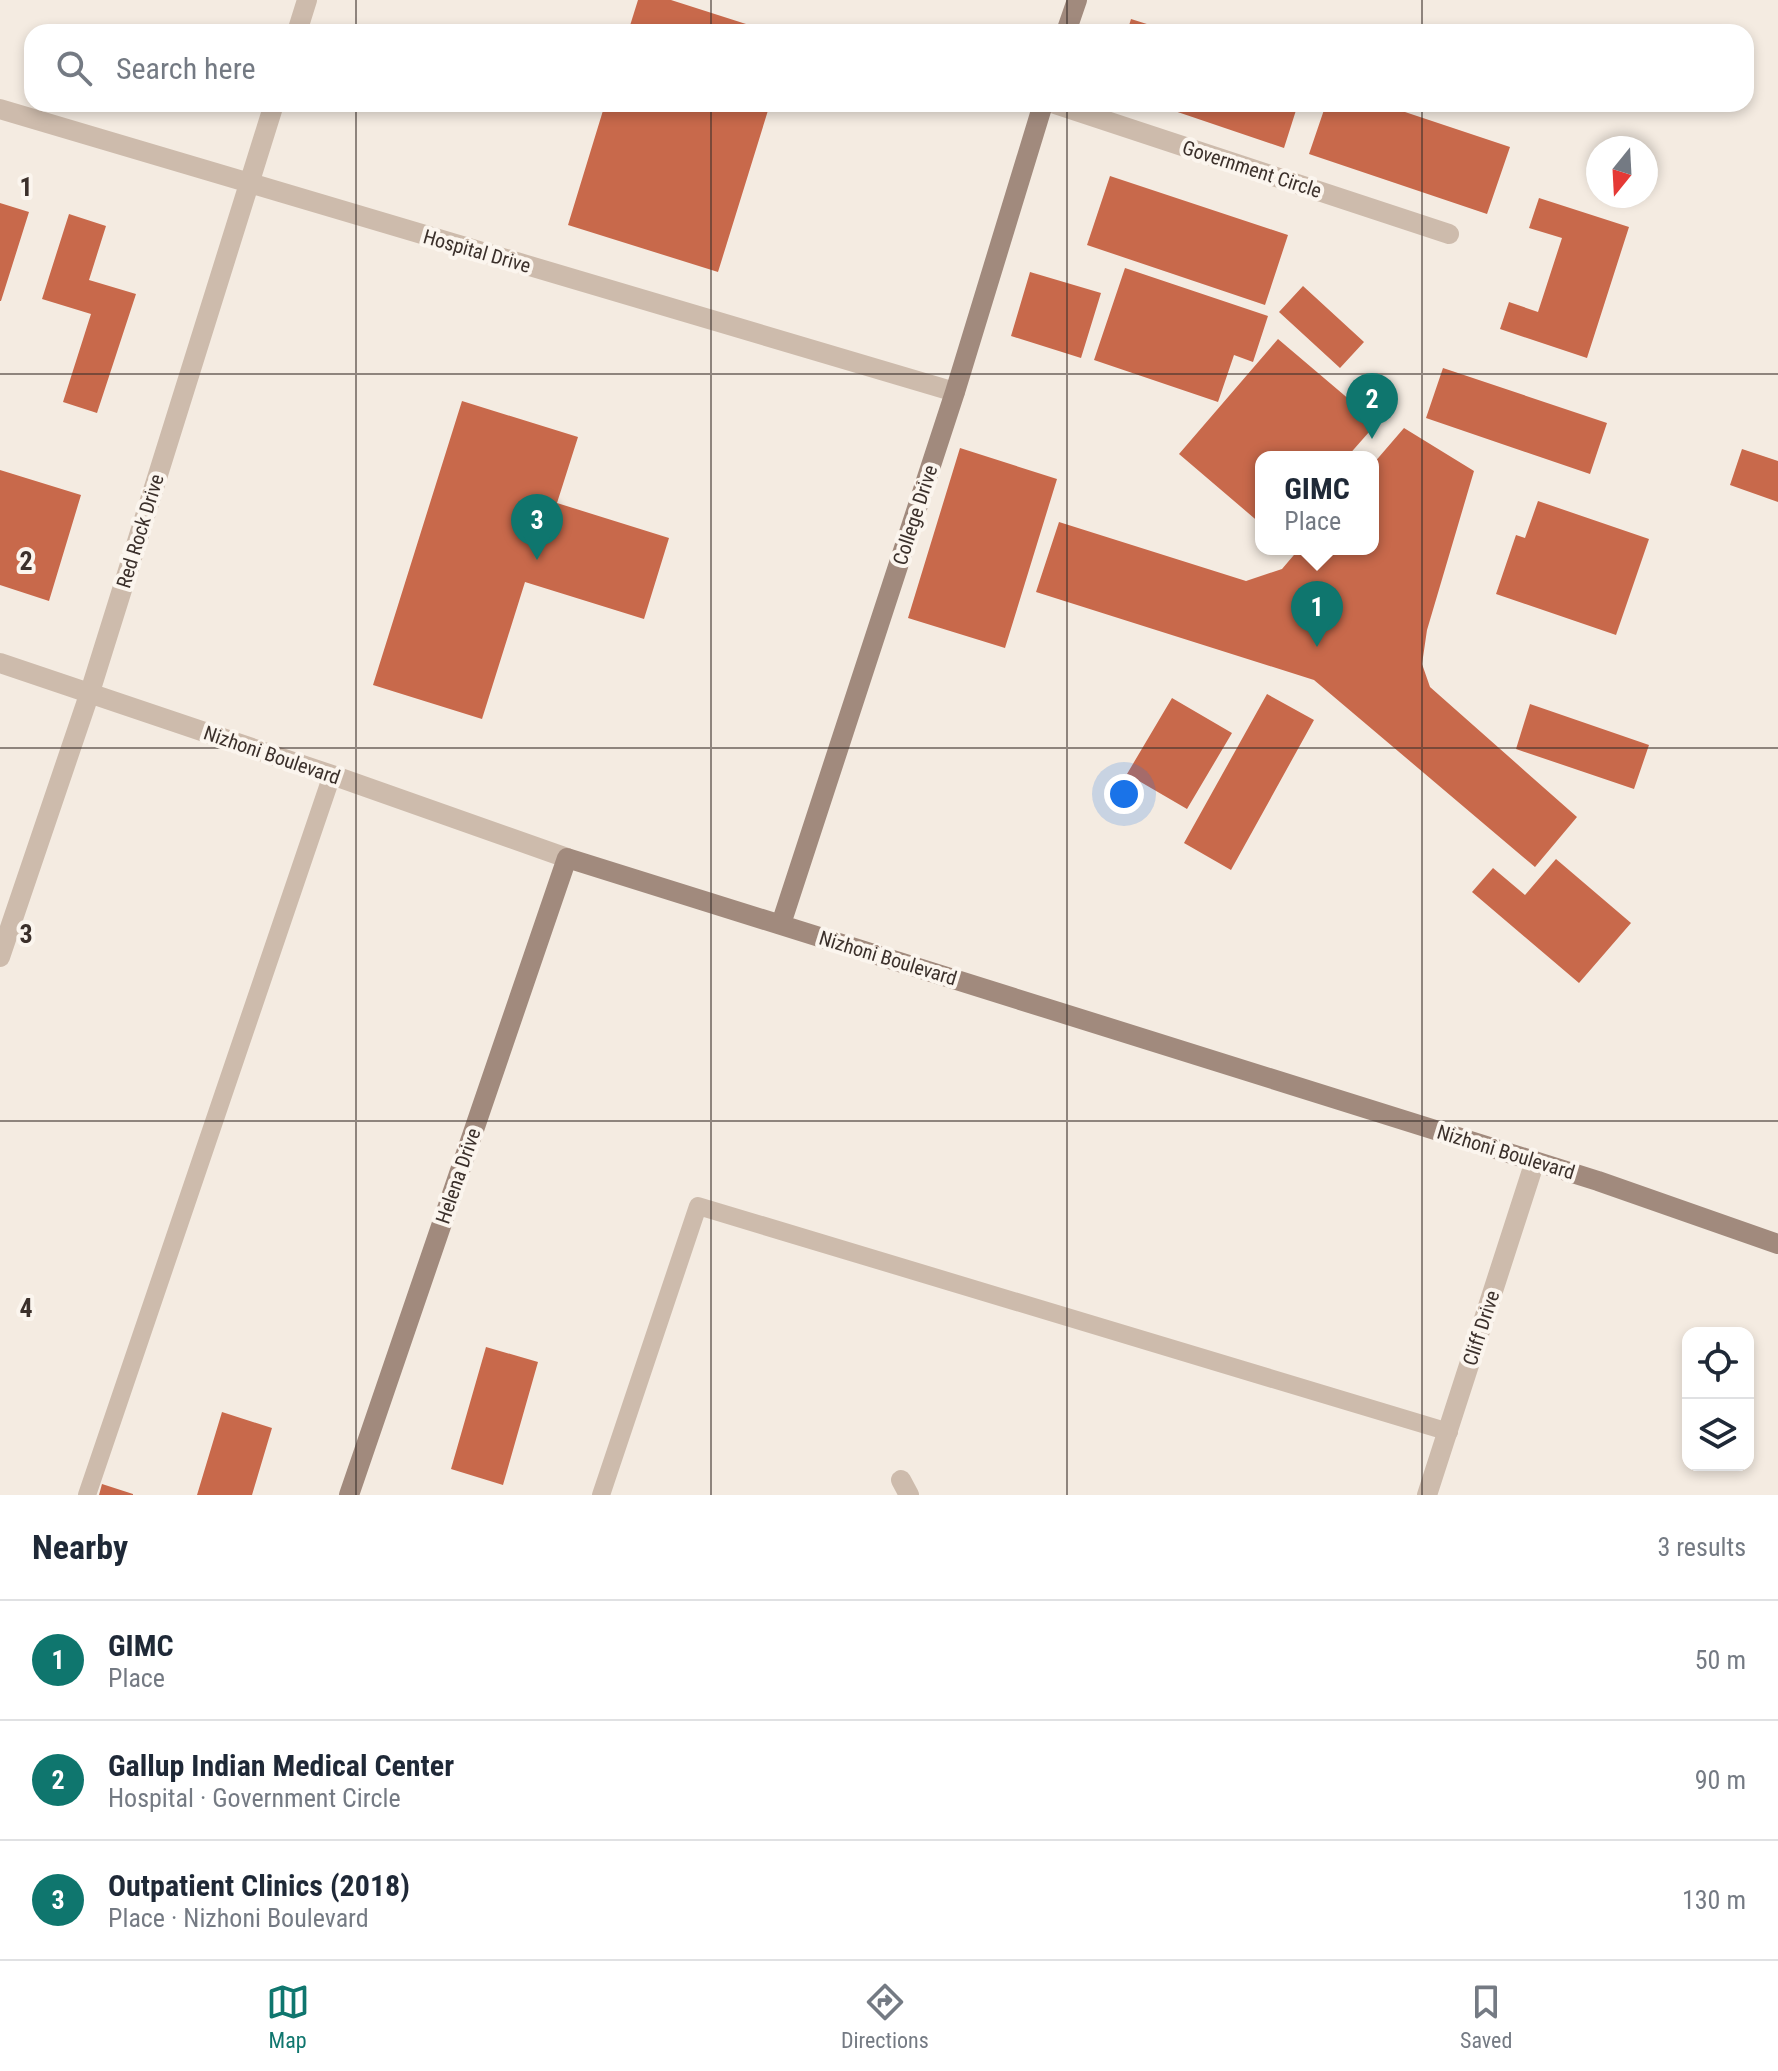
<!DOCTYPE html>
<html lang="en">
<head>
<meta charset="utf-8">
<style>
  body { margin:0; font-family:"Roboto Condensed",sans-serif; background:#f6f6f7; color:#1f2937 }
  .controls { position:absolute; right:24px; bottom:24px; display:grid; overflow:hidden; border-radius:16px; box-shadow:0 4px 12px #0003 }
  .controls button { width:72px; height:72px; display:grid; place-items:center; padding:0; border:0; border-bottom:2px solid #e0e1e3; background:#fff; color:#1f2937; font:40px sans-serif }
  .compass { position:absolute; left:1586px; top:136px; width:72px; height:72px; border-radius:50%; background:#fff; box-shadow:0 4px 12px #0003; rotate:198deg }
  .you { position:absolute; left:1124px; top:794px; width:28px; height:28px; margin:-20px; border:6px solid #fff; border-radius:50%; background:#1a73e8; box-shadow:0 0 0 12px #1a73e833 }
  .badge { display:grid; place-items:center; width:52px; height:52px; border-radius:50%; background:#0f766e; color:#fff; font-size:26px; font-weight:700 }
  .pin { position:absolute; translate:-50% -66px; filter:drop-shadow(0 2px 4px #0008) }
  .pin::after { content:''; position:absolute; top:42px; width:28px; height:24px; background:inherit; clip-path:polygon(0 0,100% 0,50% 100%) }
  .popup { position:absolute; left:1255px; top:451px; width:124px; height:104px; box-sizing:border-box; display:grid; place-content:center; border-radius:16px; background:#fff; filter:drop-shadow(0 2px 6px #0005); font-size:26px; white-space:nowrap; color:#747a83 }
  .popup b { font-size:30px; color:#1f2937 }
  .popup::after { content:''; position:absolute; left:50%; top:100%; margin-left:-16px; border:16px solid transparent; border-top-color:#fff }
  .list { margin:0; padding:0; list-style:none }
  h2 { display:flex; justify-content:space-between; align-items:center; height:104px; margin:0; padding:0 32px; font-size:34px }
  h2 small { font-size:26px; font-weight:400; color:#747a83 }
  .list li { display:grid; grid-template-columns:52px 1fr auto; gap:24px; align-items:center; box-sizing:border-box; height:120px; padding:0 32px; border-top:2px solid #e0e1e3 }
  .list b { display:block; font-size:30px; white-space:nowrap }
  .list p { margin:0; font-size:26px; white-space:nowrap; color:#747a83 }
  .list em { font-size:26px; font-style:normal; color:#747a83 }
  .icon { flex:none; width:44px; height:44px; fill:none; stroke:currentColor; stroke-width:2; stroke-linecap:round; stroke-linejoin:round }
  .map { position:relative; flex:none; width:1778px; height:1495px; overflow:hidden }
  .search { position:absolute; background:#fff; box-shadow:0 4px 12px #0003; left:24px; right:24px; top:24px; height:88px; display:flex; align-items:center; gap:20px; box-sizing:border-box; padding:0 28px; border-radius:24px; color:#747a83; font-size:30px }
  .sheet { height:464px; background:#fff }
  nav { display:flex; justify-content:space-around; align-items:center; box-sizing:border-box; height:112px; border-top:2px solid #e0e1e3; background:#fff; font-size:22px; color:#747a83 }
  nav a { display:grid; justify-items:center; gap:4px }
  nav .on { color:#0f766e }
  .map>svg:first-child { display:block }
</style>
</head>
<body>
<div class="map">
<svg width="1778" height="1495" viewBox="0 0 1778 1495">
  <rect width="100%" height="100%" fill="#f4ebe1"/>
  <path fill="#c8694b" d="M638,0H671L771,32H628Z
    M1131,19L1169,31V32H1127Z
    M605,104H770L718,272L568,225Z
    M1154,104H1298L1284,148Z
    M1326,104H1381L1510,147L1487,214L1309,154Z
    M1110,176L1288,235L1265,305L1087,245Z
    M1539,198L1629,227L1587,358L1500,329L1509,302L1538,312L1562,238L1529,228Z
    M0,203L29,212L1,301H0Z
    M69,214L106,226L89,280L136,294L97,413L63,402L91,314L42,299Z
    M1125,268L1268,316L1253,362L1234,355L1218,402L1094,360Z
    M1030,272L1101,293L1081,358L1011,336Z
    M1303,286L1364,342L1340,368L1279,312Z
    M1278,339L1377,423L1347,457H1261V524L1179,454Z
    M1443,368L1607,423L1590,474L1426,418Z
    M462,401L578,437L557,503L669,538L644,619L525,582L482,719L373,685Z
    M1404,428L1474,471L1427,630L1422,664L1430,687L1577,817L1535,867L1314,680L1036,592L1059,522L1246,581L1282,569L1299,549H1373V464Z
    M960,448L1057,479L1005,648L908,618Z
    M1742,449L1778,461V502L1730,485Z
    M0,470L81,495L49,601L0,585Z
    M1538,501L1649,539L1616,635L1496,594L1516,535L1525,538Z
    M1267,694L1314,720L1231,870L1184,843Z
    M1172,698L1232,733L1187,809L1127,774Z
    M1530,704L1649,745L1634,789L1516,749Z
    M1556,859L1631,923L1579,983L1472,892L1493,868L1525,895Z
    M486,1347L538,1362L503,1485L451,1469Z
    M222,1412L272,1428L252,1495H197Z
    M102,1484L133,1494V1495H99Z"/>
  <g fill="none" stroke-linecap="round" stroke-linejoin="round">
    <path stroke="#cdbbac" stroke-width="18" d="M87,1495L332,775
      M601,1495L698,1206L1449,1432"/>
    <path stroke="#cdbbac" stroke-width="20" d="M297,32L307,0
      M1055,104L1449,234
      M0,109L955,392
      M0,663L332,775L567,858
      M0,957L90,692L274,104
      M901,1480L909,1495
      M1427,1495L1535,1161"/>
    <path stroke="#a18a7d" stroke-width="20" d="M1066,32L1077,0
      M781,924L955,392L1043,104
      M349,1495L567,858L1598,1181L1778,1244"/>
  </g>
  <path fill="none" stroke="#3b302b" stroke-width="2" stroke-opacity="0.55" d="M356,0V32M711,0V32M1067,0V32M1422,0V32M356,104V1495M711,104V1495M1067,104V1495M1422,104V1495M0,374H1778M0,748H1778M0,1121H1778"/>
  <g text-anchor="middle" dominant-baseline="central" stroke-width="8" stroke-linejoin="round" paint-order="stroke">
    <g font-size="20" fill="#3b302b" stroke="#fbf5ee">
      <text transform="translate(1252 169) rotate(18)">Government Circle</text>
      <text transform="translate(477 251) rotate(16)">Hospital Drive</text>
      <text transform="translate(915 515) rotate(-72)">College Drive</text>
      <text transform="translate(140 531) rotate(-73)">Red Rock Drive</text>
      <text transform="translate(272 755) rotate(19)">Nizhoni Boulevard</text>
      <text transform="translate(888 958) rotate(17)">Nizhoni Boulevard</text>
      <text transform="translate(1506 1152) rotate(17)">Nizhoni Boulevard</text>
      <text transform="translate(458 1176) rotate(-71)">Helena Drive</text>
      <text transform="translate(1481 1328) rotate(-72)">Cliff Drive</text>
    </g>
  </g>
  <g font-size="26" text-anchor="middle" font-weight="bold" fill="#3b302b" stroke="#fbf5ee" stroke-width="8" stroke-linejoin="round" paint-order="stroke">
    <text x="26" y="196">1</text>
    <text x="26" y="570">2</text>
    <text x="26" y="943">3</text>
    <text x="26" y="1317">4</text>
  </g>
</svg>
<div class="controls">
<button><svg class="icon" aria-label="locate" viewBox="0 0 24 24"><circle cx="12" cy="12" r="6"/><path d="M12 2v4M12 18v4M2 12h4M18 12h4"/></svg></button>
<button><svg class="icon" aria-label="layers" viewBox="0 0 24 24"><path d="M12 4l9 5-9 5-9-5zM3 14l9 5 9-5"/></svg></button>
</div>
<svg class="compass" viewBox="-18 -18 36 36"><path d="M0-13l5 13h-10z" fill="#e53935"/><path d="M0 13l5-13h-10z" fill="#747a83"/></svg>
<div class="you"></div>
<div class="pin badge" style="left:1317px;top:647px">1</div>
<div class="popup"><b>GIMC</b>Place</div>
<div class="pin badge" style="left:1372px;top:439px">2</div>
<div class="pin badge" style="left:537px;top:560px">3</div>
<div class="search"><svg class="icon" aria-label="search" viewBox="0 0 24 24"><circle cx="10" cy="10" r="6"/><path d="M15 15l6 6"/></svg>Search here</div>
</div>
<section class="sheet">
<h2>Nearby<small>3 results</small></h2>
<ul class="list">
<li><span class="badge">1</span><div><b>GIMC</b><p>Place</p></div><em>50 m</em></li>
<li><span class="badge">2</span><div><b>Gallup Indian Medical Center</b><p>Hospital · Government Circle</p></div><em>90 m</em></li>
<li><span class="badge">3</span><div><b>Outpatient Clinics (2018)</b><p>Place · Nizhoni Boulevard</p></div><em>130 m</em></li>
</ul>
</section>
<nav>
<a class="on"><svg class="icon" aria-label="map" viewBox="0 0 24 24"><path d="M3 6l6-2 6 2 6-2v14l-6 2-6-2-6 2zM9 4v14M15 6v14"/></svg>Map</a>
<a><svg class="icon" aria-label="directions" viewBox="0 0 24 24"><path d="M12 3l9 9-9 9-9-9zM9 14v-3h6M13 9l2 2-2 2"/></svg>Directions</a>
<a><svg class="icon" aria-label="saved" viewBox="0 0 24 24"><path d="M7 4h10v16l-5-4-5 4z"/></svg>Saved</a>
</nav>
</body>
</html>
